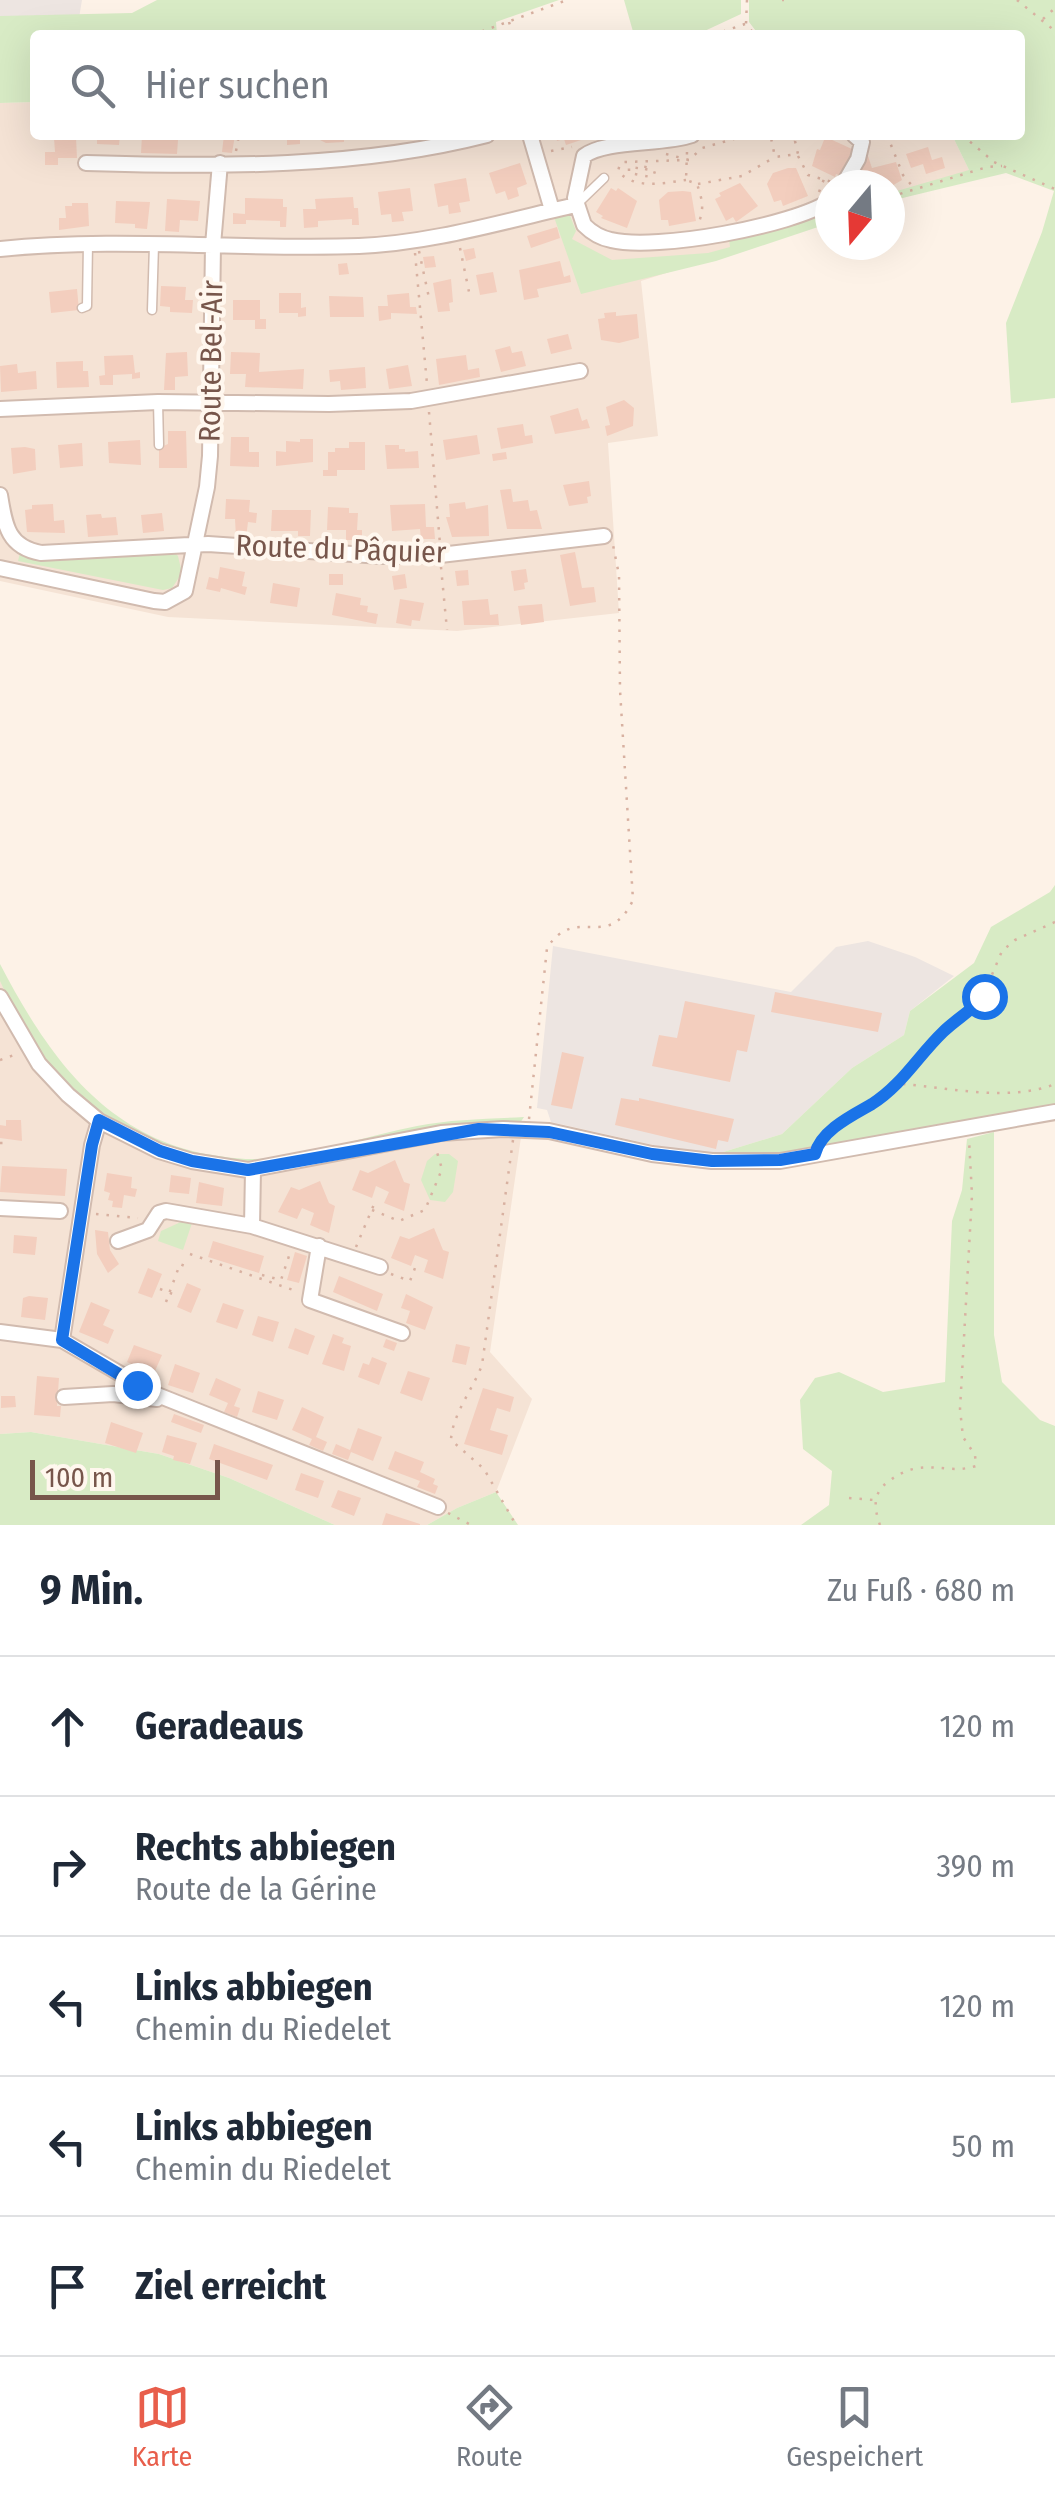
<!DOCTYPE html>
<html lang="de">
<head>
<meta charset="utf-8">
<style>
  body { margin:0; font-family:"Fira Sans Condensed",sans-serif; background:#f2f2f3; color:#1f2937 }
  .compass { position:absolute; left:815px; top:170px; width:90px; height:90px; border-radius:50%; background:#fff; box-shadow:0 10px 40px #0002; rotate:199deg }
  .scale { position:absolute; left:30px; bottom:25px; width:190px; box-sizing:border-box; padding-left:10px; border:5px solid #77564b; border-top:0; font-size:28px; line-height:35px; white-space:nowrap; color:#77564b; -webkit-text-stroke:8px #fff7ee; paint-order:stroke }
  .stop { position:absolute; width:30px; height:30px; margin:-22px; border:8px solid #1a73e8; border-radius:50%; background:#fff }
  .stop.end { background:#1a73e8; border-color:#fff; box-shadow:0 2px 10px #0008 }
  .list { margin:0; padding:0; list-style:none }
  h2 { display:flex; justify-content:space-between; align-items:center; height:130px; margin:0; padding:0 40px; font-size:42px }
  h2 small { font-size:32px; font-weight:400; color:#747a83 }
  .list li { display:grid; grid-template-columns:65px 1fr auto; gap:30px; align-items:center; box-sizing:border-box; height:140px; padding:0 40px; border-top:2px solid #e0e1e3 }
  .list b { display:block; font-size:38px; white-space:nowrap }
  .list p { margin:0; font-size:32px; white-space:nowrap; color:#747a83 }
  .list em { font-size:32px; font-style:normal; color:#747a83 }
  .icon { flex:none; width:55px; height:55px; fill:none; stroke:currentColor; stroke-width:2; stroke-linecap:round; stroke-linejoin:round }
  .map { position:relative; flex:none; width:1055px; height:1525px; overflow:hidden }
  .search { position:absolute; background:#fff; box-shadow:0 10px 40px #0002; left:30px; right:30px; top:30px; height:110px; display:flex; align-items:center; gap:25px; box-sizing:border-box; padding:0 35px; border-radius:10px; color:#747a83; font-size:38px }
  .sheet { height:830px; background:#fff }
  nav { display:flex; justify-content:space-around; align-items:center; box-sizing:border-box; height:140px; border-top:2px solid #e0e1e3; background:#fff; font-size:28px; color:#747a83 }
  nav a { display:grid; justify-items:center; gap:5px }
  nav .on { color:#e85e4b }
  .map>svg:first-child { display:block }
</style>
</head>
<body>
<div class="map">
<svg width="1055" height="1525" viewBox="0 0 1055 1525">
  <rect width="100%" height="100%" fill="#fdf2e7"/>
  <path fill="#f5e3d5" d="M35,102V135H952L972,176L890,202V185H830V221L641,281L658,436L608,443L619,613L457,631L168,617L0,581V103Z
    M0,974L57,1069L96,1106L132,1130L181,1151L255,1163L458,1123L531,1121L521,1137L490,1352L532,1399L496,1492L457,1508L427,1525H335L229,1478L159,1454L31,1432L0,1434Z"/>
  <path fill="#ede5e1" d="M0,0H82L79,18L0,24Z
    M868,941L915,957L954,976L910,1011L904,1035L852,1068L782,1134L707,1157L551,1122L547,1110L537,1108L553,946L791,992L836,947Z"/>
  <path fill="#d8ebc5" d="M157,0H559L496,22L497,35H35V102L0,103V16L132,13Z
    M624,0H741V14L696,35H634Z
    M749,0H1055V398L1011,403L1006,323L1042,232L1054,191L1006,173L890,201V193L969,170L952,135H1020V35H759L749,22Z
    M830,205V223L716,261L581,294L554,217L569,213L576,231L572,239L612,260L708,253L730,247L729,239Z
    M174,552L178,556L182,573L172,588L163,590L18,561L20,553L44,559Z
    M1055,885V1107L780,1156L707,1157L782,1134L852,1068L904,1035L910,1011L974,963L991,927L1050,892Z
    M0,964C46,1052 102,1134 206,1154C225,1157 247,1161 267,1158C317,1153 367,1136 417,1126C452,1119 488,1119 524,1117L520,1123L256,1166L180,1152L131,1133L104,1117L55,1074L34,1048L21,1025L0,981Z
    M994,1132V1335L1002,1382L1040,1420L1055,1426V1525H801L829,1505L832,1471L803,1449L800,1400L815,1378L839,1372L883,1392L945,1382L952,1221L962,1190L967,1139Z
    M435,1154H449L458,1161L453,1192L445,1202L430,1200L421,1180L427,1161Z
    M183,1221L192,1223L183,1250L158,1241L161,1231Z
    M31,1432L159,1454L229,1478L335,1525H0V1434Z
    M496,1492L518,1525H427L457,1508Z"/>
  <path fill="#f3cebe" d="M97,135H120L119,145L97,144Z
    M142,135H163L162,140H178L177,154L141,153Z
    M224,135H235L232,153L222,152Z
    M287,135H300V144L287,145Z
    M320,135H344V142L326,143L320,140Z
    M555,135H583L584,139L566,145L564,139L557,141Z
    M54,138H76L77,158H58V165H45V152H55Z
    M830,139L852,149L845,177L836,174L835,177L812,166L817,149L820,150L824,140Z
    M928,147L932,160L942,157L945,168L926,174L923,164L911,168L906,154Z
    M867,153L872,168L896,162L902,180L890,187L860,185L855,173Z
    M520,163L527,184L517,188L519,196L508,200L505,191L496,194L489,173Z
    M788,168H796L808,196L783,206L781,200L774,202L767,184L773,173Z
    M466,178L470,201L459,203L461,212L449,214L448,205L438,207L434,184Z
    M740,183L758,206L736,222L733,217L726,221L715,199L721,196L719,193Z
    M410,188L413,211L402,212L404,221L392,222L391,214L381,215L378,192Z
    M611,188L616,191L618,188L637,201L627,228L601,218L603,216L596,212Z
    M683,191L691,192L696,221L669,226L668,220H661L659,200L668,192Z
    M353,197L354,208H358L359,225H352V219L318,221V227L304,228L303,209H316L315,199Z
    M245,198L283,199V207H287L286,227H280V221L246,220V224H233V213L245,214Z
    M167,199L200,201L198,221L180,220L179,232L165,231Z
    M116,201L150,202L147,229L135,228V224L115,223Z
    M72,203H88L89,226L59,230V218H66L65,206H72Z
    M557,227L560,238L531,248L527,236Z
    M474,248L476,258L466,261L463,250Z
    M434,256L436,267L425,268L423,257Z
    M560,261L564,277L570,275L571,282L537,289L539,297L524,300L519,270Z
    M347,263L349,274L339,275L338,264Z
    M493,272L497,292L480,295L476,275Z
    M451,279L453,302L449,303L450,311L438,312L433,283Z
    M161,286L186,287L185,300H193L192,313L170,312V307L160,306Z
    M77,289L79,310L51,313L49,292Z
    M279,293H301V308L306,307V316L298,317V313H279Z
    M409,293L410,307H416L417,314L391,313V319L379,321L378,306H388L387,295Z
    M329,296L363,297L364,317H330Z
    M233,300H260V319H266V329H255V320H233Z
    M616,312V316L637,314L639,338L619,343L601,340L598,319L605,318L604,313Z
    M568,334L572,349L551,354L547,339Z
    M510,346L512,353L522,351L526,366L501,372L495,350Z
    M187,352L188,376L175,377V390H164L166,353Z
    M231,352L260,353L259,372L304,369L303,389L245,387L246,374H230Z
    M133,355L135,373L140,372V378L132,379V374L113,375V385H100L99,376L105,375L104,356Z
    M466,355L468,370L479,368L480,377L439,385L436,359Z
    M83,361V371H88L89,387L57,388L56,362Z
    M17,364L18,373L36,371L37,389L1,392L0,366Z
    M408,365L412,386L389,389L386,369Z
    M365,367L366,388L341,390L340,381L330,382L329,370Z
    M624,400L634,408L633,426L607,436L605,426L610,425L606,407Z
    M578,408L582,421L587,419L590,428L555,434L550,416Z
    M523,424L525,436L532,435L533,443L501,449L497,428Z
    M168,431H186L187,468H159V448L168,444Z
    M477,435L480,454L446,460L443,440Z
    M231,437H249V452H259V467L230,466Z
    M300,439H313V462L276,466V451L286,452V441L300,442Z
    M140,440L141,465L109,463L108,442Z
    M349,442H365V470H337V476H323V470H328V452H335V448H349Z
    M82,443L83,466L60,468L58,445Z
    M385,445H399V449H405V452L418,451L419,468L387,469Z
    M25,447L35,449L36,470L13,474L11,448Z
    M506,452L507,459L493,461L492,454Z
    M589,481L591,496L587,497L588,503L569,506L563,485Z
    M511,489L513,502L528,500L530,511L537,510L542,529H507L500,490Z
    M226,499L250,500L249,512L257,513L256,523L248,522L246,538L236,537L235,519H225Z
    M465,502L466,509L488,505L489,536L452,537L446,517H450L449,504Z
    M53,504L54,521L64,520L65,533L27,532L25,510L32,509V505Z
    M425,504L426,527H434L435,539H421L420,529L392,531L390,505Z
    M328,507L349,508V513H358L357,530H362V540H346V530H327Z
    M272,510H311L310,536H298V531H271Z
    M162,513L164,531L143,533L141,515Z
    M101,514L102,518L116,517L118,535L88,537L86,515Z
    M575,552L582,588L594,587L596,602L570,606L560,555Z
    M220,567L245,572L242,586L247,587L245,595L221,588L220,592L206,589L209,577L218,579Z
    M526,569L528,582L524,583L525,589L514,591L511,571Z
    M468,570L469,585L457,586L455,571Z
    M329,574H343V585H329Z
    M405,574L407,588L394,590L392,576Z
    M273,583L300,588L297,607L270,603Z
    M336,593L361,598L360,605L368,606L367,612L378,614L376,624L332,615Z
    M400,599L424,603L420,621L412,620L411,626L396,623Z
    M488,599L490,615L498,614L499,625H464L462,601Z
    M542,604L544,622L521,625L518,606Z
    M775,992L882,1013L878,1032L771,1012Z
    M685,1001L755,1015L747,1052L737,1050L730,1082L652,1066L659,1035L677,1038Z
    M562,1052L584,1057L572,1109L551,1105Z
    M621,1098L639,1101V1098L734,1119L728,1142L718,1140L716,1149L615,1125Z
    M6,1120H21L22,1141L0,1138V1125L6,1126Z
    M395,1160L404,1182L410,1184L404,1211L384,1203L389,1192L376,1186L372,1198L352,1190L360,1170L368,1173Z
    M2,1166L67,1169L65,1196L0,1192Z
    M107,1173L132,1177L131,1188L137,1189L135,1197L124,1195L122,1208L112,1207L113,1201L108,1200L110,1193L104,1191Z
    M171,1175L191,1178L189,1194L169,1192Z
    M320,1181L329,1203L335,1206L329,1233L310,1225L314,1213L302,1208L297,1219L278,1212L291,1187L299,1190Z
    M199,1182L224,1188L222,1206L196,1203Z
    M434,1228L443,1250L449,1252L443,1279L424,1272L428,1260L415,1255L411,1266L391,1258L400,1236L409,1239Z
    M95,1230L108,1232L110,1250L119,1264L108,1273L97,1254Z
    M14,1235L37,1237L35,1255L13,1253Z
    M213,1241L264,1256L259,1273L208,1257Z
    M295,1252L307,1256L299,1283L287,1280Z
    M148,1268L162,1274L152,1298L138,1293Z
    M339,1276L383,1294L377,1311L333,1292Z
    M187,1283L201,1289L191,1313L177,1307Z
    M406,1294L433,1307L425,1330L406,1323L410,1311L401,1308Z
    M29,1296L48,1298L45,1320L21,1317L23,1298Z
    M91,1302L110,1310L103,1325L114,1330L108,1344L79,1332Z
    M223,1303L244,1310L237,1329L216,1322Z
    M258,1316L279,1322L273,1342L252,1335Z
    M295,1328L315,1336L308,1355L288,1348Z
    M333,1334L344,1338L342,1343L351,1346L344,1371L322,1364Z
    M386,1339L397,1343L394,1351L383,1347Z
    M456,1344L470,1347L466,1365L452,1362Z
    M134,1345L162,1355L151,1380L137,1374L140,1368L127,1362Z
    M372,1357L387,1363L379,1385L358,1377L363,1363L369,1365Z
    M175,1364L200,1373L193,1393L168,1385Z
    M408,1371L430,1378L422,1401L400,1393Z
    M37,1376L59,1378L57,1406H61L60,1417L34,1415Z
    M216,1378L241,1389L234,1406L240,1408L237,1417L224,1412L228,1403L209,1395Z
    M483,1388L514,1397L510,1412L497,1408L490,1430L508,1435L502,1455L464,1444Z
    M258,1391L284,1400L277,1420L252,1412Z
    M1,1396H15L16,1407L1,1408Z
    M302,1407L324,1417L316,1437L327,1442L323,1451L309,1445L312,1439L292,1430Z
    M174,1414L204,1425L201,1433L171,1422Z
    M111,1422L143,1433L136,1453L105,1443Z
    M358,1428L382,1437L373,1461L351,1452L348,1460L332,1454L336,1444L350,1450Z
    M167,1435L197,1443L190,1464L173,1460L174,1456L162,1452Z
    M214,1444L273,1465L267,1480L209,1459Z
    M395,1451L424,1462L420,1472L435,1479L433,1484L438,1486L435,1494L417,1487L420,1481L388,1469Z
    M301,1473L324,1481L318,1498L295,1490Z
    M338,1490L361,1498L354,1516L331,1507Z
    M386,1513L420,1524V1525H382Z"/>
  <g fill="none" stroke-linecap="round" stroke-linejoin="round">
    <defs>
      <path id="lane" d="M576,205L604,178
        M82,308L87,306L88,243
        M152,310L154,245
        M158,402L159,445"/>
      <path id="street" d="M530,135L552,210
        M692,135C662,145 605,140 584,156L575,198L584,225C591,232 601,238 611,240C656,251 792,226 830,201
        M86,163C218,167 359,168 487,135
        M843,185L858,159L862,142L854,135
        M0,249C119,237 239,250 359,246C433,243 504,221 576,205
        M0,409L158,402L329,404L411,401L580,371
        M0,495C5,526 8,547 41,553L208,544L381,556L440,555L604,536
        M0,568L154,601L165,602L185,591L207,487L210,456L213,245L220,163
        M0,997L39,1064L68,1095L99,1121L159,1151L192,1161L248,1170L441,1133L503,1129L549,1131L652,1154L712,1161H780L1055,1112
        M0,1208L60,1211
        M252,1226L253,1170
        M118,1241L148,1230L159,1213L166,1211L252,1226L380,1267
        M319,1246L310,1300L402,1333
        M0,1332L62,1340L155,1394L438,1507
        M62,1340L92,1145L99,1121
        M64,1397L113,1394L157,1399"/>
    </defs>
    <use href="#lane" stroke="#d1bbaf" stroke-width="11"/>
    <use href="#street" stroke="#d1bbaf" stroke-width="18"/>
    <path stroke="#d8b1a1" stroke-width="2.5" stroke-dasharray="2.5 8" stroke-linecap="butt" d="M747,0L746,24L755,35
      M782,0H784
      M1017,0L1055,31
      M1043,19L1055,8
      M509,22L513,35
      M472,35L567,0
      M713,35L745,24
      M845,35H866
      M762,135L771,138L775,157L798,154L795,141L798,135
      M887,135L903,175L914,188
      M962,135L994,162L1055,189
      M236,151L239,135
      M551,151L572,147
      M687,152L686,180L697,184C702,199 705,209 698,224
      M666,154L689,160L702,148L748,135
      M798,156L808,175L832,182
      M645,169L655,171L654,174L651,177L629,173V167L645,169L646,164
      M686,180C664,183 634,190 618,171L620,164L624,162L689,160
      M698,184L742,176L775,157
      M819,192L824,179
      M890,197L987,167L1002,166
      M817,224L830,220
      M460,248L469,292L473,291
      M419,251L429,298
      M415,253L427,384
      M429,412L440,544
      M441,567L447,630
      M0,1060L17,1054
      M903,1084C950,1088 1010,1102 1055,1084
      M529,1119L547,948C576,903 608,953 633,900L620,690L619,575L613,545
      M513,1140L482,1365C473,1389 452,1415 451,1440L484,1469L516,1525
      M822,1140L845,1120L900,1084L914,1063L946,1028L974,1008L983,996L1002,951L1015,940L1055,922
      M0,1143H4
      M372,1210L399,1221L425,1210L442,1169L436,1149
      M96,1214L138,1218
      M356,1247L375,1202
      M190,1254L296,1291
      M391,1274L410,1281L415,1268
      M262,1275L281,1280L291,1250
      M160,1289L178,1296
      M166,1302L180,1264L185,1266
      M849,1498L874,1500
      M448,1513L471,1525
      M880,1525C874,1508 872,1493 889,1481C924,1455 944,1476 976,1466L975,1455L963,1437L960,1409L972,1195L969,1139"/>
    <use href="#lane" stroke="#fff" stroke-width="8"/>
    <use href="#street" stroke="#fff" stroke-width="14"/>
  </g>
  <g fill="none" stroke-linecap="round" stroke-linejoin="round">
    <path stroke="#1a73e8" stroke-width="12" d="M137,1385L62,1340L92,1145L99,1120L160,1151L192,1161L248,1170L479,1129L549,1132L652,1154L712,1161L780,1160L815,1154C821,1130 853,1115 872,1104C902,1085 918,1056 943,1032C956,1019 972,1011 984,996"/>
  </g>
  <g text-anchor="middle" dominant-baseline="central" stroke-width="8" stroke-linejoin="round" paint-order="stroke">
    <g font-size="30" fill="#77564b" stroke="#fff7ee">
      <text transform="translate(211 361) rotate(-89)">Route Bel-Air</text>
      <text transform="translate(341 549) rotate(2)">Route du Pâquier</text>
    </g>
  </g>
</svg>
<svg class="compass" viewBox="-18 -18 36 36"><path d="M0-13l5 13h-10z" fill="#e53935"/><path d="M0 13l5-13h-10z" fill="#747a83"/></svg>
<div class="scale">100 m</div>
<div class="stop" style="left:984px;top:996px"></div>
<div class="stop end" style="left:137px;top:1385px"></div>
<div class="search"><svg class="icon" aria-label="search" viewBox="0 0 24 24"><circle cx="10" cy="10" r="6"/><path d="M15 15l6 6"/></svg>Hier suchen</div>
</div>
<section class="sheet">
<h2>9 Min.<small>Zu Fuß · 680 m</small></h2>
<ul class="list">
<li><svg class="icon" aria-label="ahead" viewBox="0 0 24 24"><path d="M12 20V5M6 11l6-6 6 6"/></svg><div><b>Geradeaus</b></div><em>120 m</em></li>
<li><svg class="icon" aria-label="right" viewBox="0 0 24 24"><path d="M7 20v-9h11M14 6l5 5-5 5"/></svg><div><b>Rechts abbiegen</b><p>Route de la Gérine</p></div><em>390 m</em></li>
<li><svg class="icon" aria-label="left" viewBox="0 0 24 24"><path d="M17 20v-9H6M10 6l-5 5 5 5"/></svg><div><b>Links abbiegen</b><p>Chemin du Riedelet</p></div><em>120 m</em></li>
<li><svg class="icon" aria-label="left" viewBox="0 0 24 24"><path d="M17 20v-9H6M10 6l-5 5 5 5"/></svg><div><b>Links abbiegen</b><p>Chemin du Riedelet</p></div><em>50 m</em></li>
<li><svg class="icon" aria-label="arrive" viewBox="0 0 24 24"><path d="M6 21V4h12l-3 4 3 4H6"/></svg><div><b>Ziel erreicht</b></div></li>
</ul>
</section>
<nav>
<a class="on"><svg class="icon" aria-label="map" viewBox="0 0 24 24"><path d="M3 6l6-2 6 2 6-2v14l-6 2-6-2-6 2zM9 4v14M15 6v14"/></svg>Karte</a>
<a><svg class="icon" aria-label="directions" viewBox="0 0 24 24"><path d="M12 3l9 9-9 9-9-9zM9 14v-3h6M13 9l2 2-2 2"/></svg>Route</a>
<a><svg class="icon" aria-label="saved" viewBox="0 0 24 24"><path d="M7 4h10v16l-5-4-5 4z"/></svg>Gespeichert</a>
</nav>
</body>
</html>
